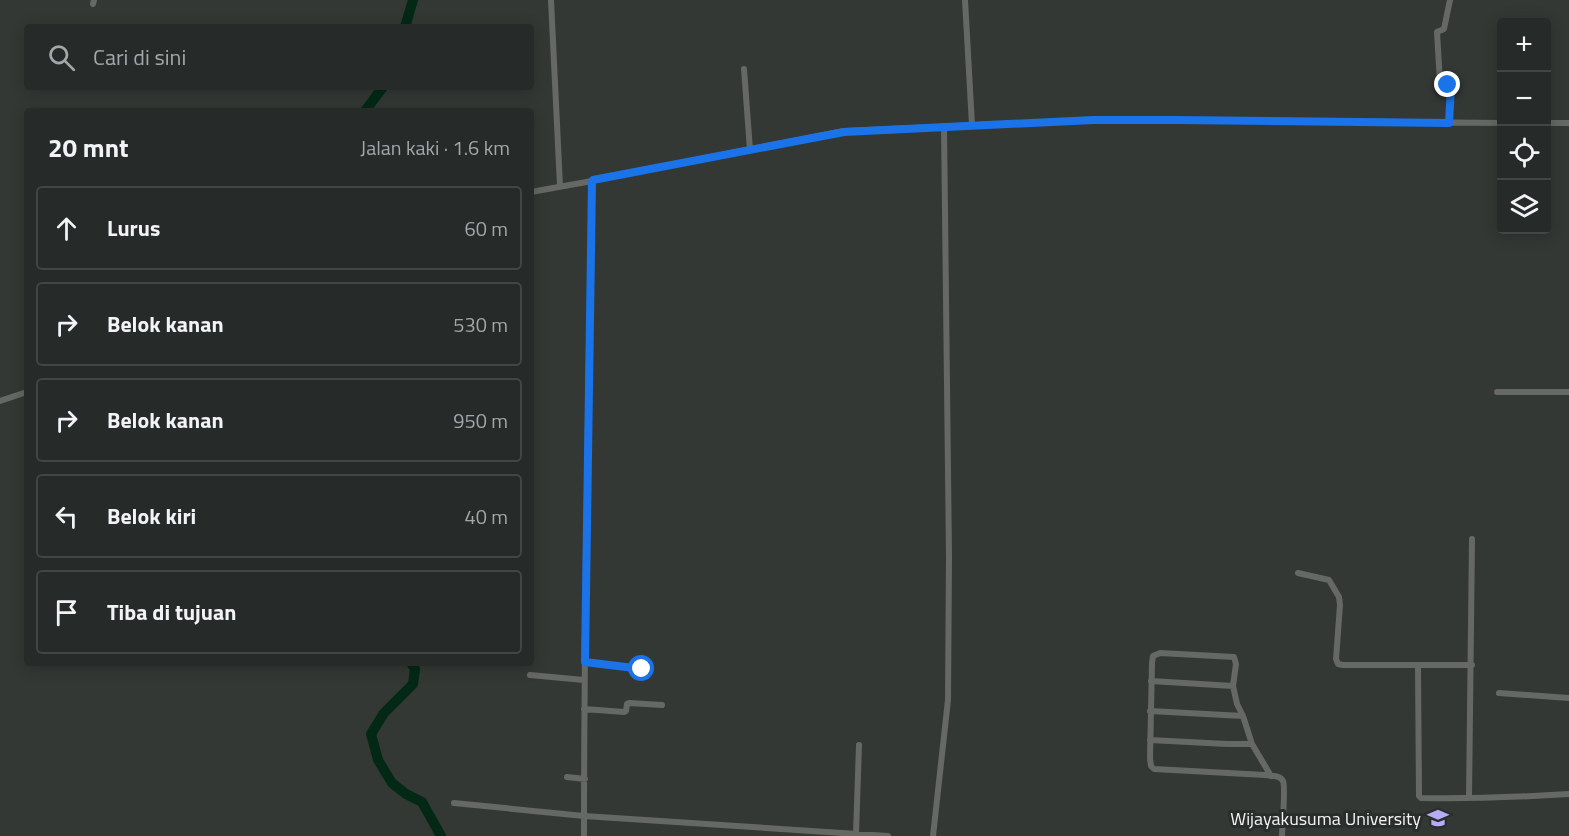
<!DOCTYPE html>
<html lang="id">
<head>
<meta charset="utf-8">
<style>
  body { margin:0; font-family:"Titillium Web",sans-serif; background:#2e3230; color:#f1f3f6 }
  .controls { position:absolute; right:18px; top:18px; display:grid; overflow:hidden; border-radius:6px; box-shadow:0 3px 15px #0003 }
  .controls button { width:54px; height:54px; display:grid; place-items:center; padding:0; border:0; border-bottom:2px solid #424645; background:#262a28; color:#f1f3f6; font:30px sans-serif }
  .stop { position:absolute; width:18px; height:18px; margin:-14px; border:4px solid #1a73e8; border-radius:50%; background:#fff }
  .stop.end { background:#1a73e8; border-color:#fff; box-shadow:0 2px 6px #0008 }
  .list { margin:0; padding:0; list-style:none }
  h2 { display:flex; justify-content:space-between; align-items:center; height:78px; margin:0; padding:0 24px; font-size:26px }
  h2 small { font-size:20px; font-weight:400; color:#a4a7a8 }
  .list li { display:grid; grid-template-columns:39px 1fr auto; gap:18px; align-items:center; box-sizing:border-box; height:84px; margin:0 12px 12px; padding:0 12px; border:2px solid #424645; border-radius:6px }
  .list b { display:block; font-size:22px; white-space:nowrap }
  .list em { font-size:20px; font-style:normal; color:#a4a7a8 }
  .icon { flex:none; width:33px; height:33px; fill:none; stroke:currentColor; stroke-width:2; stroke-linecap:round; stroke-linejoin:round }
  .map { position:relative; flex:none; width:1569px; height:836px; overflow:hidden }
  .search { position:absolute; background:#262a28; box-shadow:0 3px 15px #0003; left:24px; top:24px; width:510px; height:66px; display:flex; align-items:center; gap:15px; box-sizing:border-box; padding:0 21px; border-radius:6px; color:#a4a7a8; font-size:22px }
  .panel { position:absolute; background:#262a28; box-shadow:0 3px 15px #0003; left:24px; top:108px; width:510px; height:558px; border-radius:6px }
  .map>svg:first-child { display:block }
</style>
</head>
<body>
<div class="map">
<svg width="1569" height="836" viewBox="0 0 1569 836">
  <rect width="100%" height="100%" fill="#333835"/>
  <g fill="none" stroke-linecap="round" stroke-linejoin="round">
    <path stroke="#032916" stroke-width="10" d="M405,27L413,0
      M365,111L383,87
      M411,663L415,669L413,684L384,713L371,734L378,760L392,783L406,794L422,802L441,836"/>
    <path stroke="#666866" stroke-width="6" d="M551,0L560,186
      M965,0L972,125
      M93,4L94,0
      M744,69L750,150
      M1449,123L1451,86L1450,85L1441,86L1440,83L1437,32L1444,29L1450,0
      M1546,123H1569
      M531,192L592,181
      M1497,392H1569
      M0,401L27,392
      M1298,573L1329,580L1339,597L1340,605L1336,659L1338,664L1343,665H1418
      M585,662L642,669
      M1472,665H1418L1419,796L1421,798C1471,799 1520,797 1569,794
      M530,675L584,680
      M1151,681L1233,686
      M1499,693L1569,698
      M584,709L624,712L626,711L627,704L629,703L662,705
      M1150,711L1243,716
      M1150,740L1227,744H1252
      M1271,776L1252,744L1243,716L1237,704L1233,686L1236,664L1234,657L1160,653L1153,656L1152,663L1150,758L1151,766L1154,769L1265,775C1271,776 1280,775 1283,781C1286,788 1282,826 1282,836
      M567,777L585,779
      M1469,798L1472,539
      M454,803L584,816L888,836
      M856,834L859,745
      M584,836C584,618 588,400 592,182L593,180L844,131L1093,120H1177L1502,123
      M933,836L948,700L949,557L944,126"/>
  </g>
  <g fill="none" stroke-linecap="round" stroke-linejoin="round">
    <path stroke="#1a73e8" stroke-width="8" d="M642,669L585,662L592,182L593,180L844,132L1093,120H1177L1449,123L1451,87L1448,85"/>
  </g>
  <defs>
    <symbol id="university-bare" viewBox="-9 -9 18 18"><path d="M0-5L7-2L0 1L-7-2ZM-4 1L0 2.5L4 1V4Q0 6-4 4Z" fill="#b7abf8" stroke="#292d2b" stroke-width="2.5" paint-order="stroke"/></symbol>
  </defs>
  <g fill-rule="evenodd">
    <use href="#university-bare" x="1423" y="803" width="30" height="30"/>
  </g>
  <g text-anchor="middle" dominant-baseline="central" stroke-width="6" stroke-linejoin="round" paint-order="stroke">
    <g font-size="18" fill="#f1f4f2" stroke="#292d2b" text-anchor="end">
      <text x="1421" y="818">Wijayakusuma University</text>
    </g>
  </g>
</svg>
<div class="controls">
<button>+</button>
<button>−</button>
<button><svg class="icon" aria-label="locate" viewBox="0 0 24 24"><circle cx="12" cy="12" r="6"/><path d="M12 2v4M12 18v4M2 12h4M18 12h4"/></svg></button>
<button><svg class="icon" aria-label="layers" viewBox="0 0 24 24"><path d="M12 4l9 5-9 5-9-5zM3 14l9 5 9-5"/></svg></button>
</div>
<div class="stop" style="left:642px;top:669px"></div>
<div class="stop end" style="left:1448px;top:85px"></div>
<div class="search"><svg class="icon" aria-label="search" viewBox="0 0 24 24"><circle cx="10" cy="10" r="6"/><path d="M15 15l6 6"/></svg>Cari di sini</div>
<section class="panel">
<h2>20 mnt<small>Jalan kaki · 1.6 km</small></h2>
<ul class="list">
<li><svg class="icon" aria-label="ahead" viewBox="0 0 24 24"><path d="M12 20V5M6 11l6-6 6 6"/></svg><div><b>Lurus</b></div><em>60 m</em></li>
<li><svg class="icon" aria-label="right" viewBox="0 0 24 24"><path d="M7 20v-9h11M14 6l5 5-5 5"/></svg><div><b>Belok kanan</b></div><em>530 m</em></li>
<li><svg class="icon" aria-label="right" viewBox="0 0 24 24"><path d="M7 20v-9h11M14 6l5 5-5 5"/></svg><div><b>Belok kanan</b></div><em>950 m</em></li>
<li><svg class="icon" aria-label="left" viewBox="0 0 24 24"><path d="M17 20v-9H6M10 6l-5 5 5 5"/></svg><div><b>Belok kiri</b></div><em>40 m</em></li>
<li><svg class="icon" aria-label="arrive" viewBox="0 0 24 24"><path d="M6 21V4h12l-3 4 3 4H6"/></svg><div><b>Tiba di tujuan</b></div></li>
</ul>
</section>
</div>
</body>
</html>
